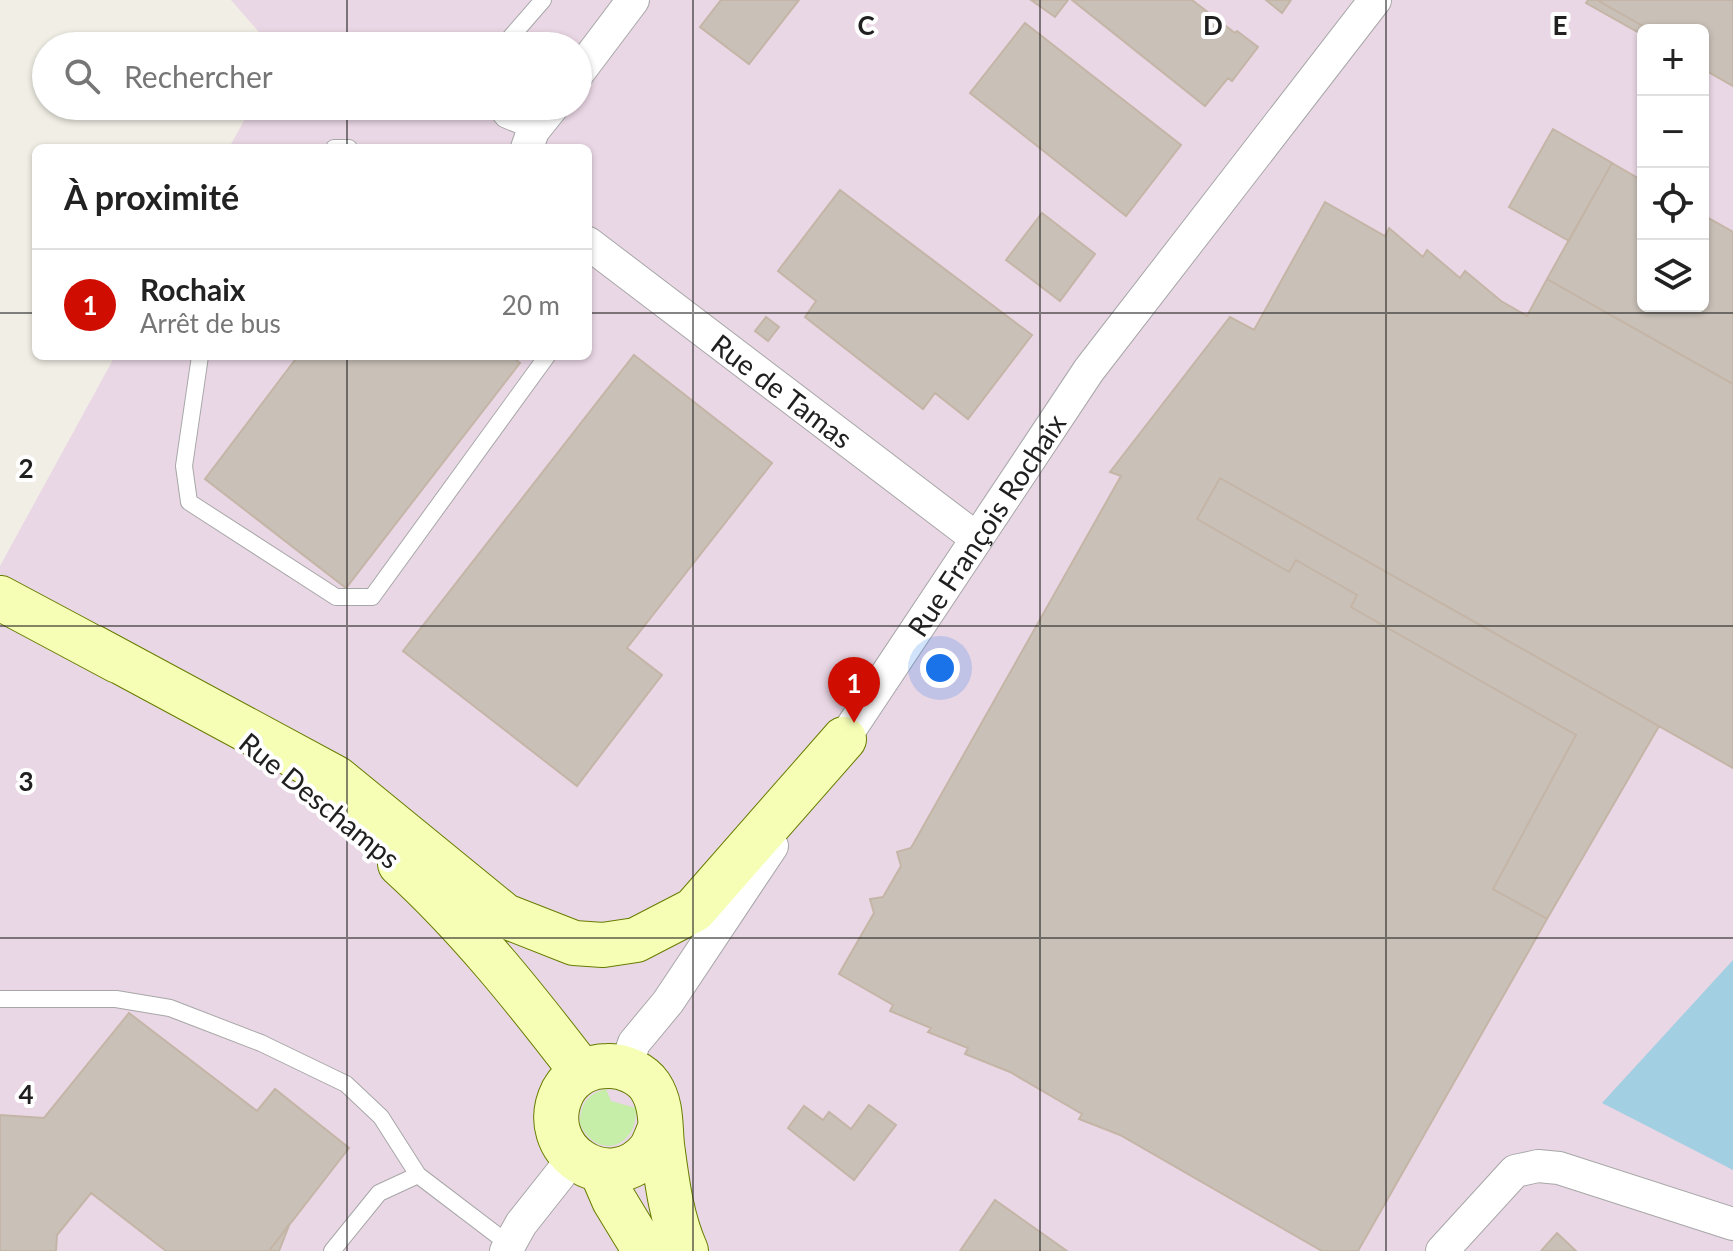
<!DOCTYPE html>
<html lang="fr">
<head>
<meta charset="utf-8">
<style>
  body { margin:0; font-family:Lato,sans-serif; background:#f6f6f6; color:#222 }
  .controls { position:absolute; right:24px; top:24px; display:grid; overflow:hidden; border-radius:12px; box-shadow:0 2px 6px #0004 }
  .controls button { width:72px; height:72px; display:grid; place-items:center; padding:0; border:0; border-bottom:2px solid #e0e0e0; background:#fff; color:#222; font:40px sans-serif }
  .you { position:absolute; left:940px; top:668px; width:28px; height:28px; margin:-20px; border:6px solid #fff; border-radius:50%; background:#1a73e8; box-shadow:0 0 0 12px #1a73e833 }
  .badge { display:grid; place-items:center; width:52px; height:52px; border-radius:50%; background:#cf0d00; color:#fff; font-size:26px; font-weight:700 }
  .pin { position:absolute; translate:-50% -66px; filter:drop-shadow(0 2px 4px #0008) }
  .pin::after { content:''; position:absolute; top:42px; width:28px; height:24px; background:inherit; clip-path:polygon(0 0,100% 0,50% 100%) }
  .list { margin:0; padding:0; list-style:none }
  h2 { display:flex; justify-content:space-between; align-items:center; height:104px; margin:0; padding:0 32px; font-size:34px }
  h2 small { font-size:26px; font-weight:400; color:#767676 }
  .list li { display:grid; grid-template-columns:52px 1fr auto; gap:24px; align-items:center; box-sizing:border-box; height:112px; padding:0 32px; border-top:2px solid #e0e0e0 }
  .list b { display:block; font-size:30px; white-space:nowrap }
  .list p { margin:0; font-size:26px; white-space:nowrap; color:#767676 }
  .list em { font-size:26px; font-style:normal; color:#767676 }
  .icon { flex:none; width:44px; height:44px; fill:none; stroke:currentColor; stroke-width:2; stroke-linecap:round; stroke-linejoin:round }
  .map { position:relative; flex:none; width:1733px; height:1251px; overflow:hidden }
  .search { position:absolute; background:#fff; box-shadow:0 2px 6px #0004; left:32px; top:32px; width:560px; height:88px; display:flex; align-items:center; gap:20px; box-sizing:border-box; padding:0 28px; border-radius:44px; color:#767676; font-size:30px }
  .panel { position:absolute; background:#fff; box-shadow:0 2px 6px #0004; left:32px; top:144px; width:560px; height:216px; border-radius:12px }
  .map>svg:first-child { display:block }
</style>
</head>
<body>
<div class="map">
<svg width="1733" height="1251" viewBox="0 0 1733 1251">
  <rect width="100%" height="100%" fill="#f1eee5"/>
  <path fill="#ead7e5" fill-rule="evenodd" d="M231,0H1733V1251H0V566L115,356H588V148H229L252,106H578V46H271ZM1643,30H1703V306H1643Z"/>
  <path fill="#c6eea8" d="M606,1089L611,1101L636,1108C638,1148 597,1161 580,1124C580,1105 587,1094 606,1089Z"/>
  <path fill="#a3cfe2" d="M1733,960V1170L1602,1103Z"/>
  <path fill="#c9c1b8" stroke="#c4b5a6" stroke-width="2" d="M721,0H799L749,64L700,27Z
    M1031,0H1068L1055,17Z
    M1072,0H1192L1235,33L1237,31L1258,47L1232,81L1228,78L1205,106Z
    M1266,0H1291L1282,13Z
    M1588,0H1597L1650,30H1643V35L1586,3Z
    M1597,0H1733V86L1703,69V30H1650Z
    M1025,23L1181,145L1126,216L970,93Z
    M1553,129L1612,163L1569,241L1509,207Z
    M1612,163L1643,181V306H1703V215L1733,232V384L1547,279Z
    M840,190L1032,335L968,419L935,393L923,409L805,317L816,301L778,271Z
    M1325,202L1385,236L1389,228L1423,257L1427,250L1460,278L1465,271L1501,301L1527,316L1547,279L1733,384V768L1220,478L1197,519L1289,572L1296,560L1357,595L1351,607L1576,735L1493,889L1547,919L1358,1251H1322L1120,1135L1079,1119L1082,1114L1010,1072L965,1054L968,1048L928,1032L931,1028L890,1011L893,1005L839,974L874,913L870,899L883,897L901,866L897,852L911,848L1121,476L1110,472L1230,317L1254,330Z
    M1042,213L1095,254L1060,301L1006,260Z
    M766,317L779,327L768,341L755,331Z
    M634,355L772,463L627,648L662,675L577,786L403,651Z
    M298,356H512L520,363L346,588L205,479Z
    M1220,478L1659,726L1547,919L1493,889L1576,735L1351,607L1357,595L1296,560L1289,572L1197,519Z
    M129,1013L257,1111L275,1089L349,1148L269,1251H166L91,1193L57,1235L56,1251H0V1115L44,1118Z
    M869,1105L896,1125L854,1180L788,1128L804,1106L823,1120L829,1112L851,1129Z
    M995,1200L1067,1251H960Z
    M290,1223L279,1251H269Z
    M1557,1233L1576,1251H1541Z"/>
  <g fill="none" stroke-linecap="round" stroke-linejoin="round">
    <defs>
      <path id="service" d="M503,46L543,0
        M493,106L504,119L533,131
        M334,148H349
        M200,356L184,466L189,502L336,597H372L547,356
        M0,999H116L170,1008L261,1043L346,1084L381,1117L418,1175L510,1245
        M332,1251L379,1193L418,1175"/>
      <g id="minor">
        <path d="M578,73L633,0"/>
        <path d="M527,148L533,131L553,106"/>
        <path id="s1" d="M588,243L976,538"/>
        <path id="s2" d="M831,758L1089,370L1375,0"/>
        <path d="M625,1070L634,1043L668,1002L772,846"/>
        <path d="M506,1251L521,1224L574,1157"/>
        <path d="M1442,1251L1515,1171L1538,1166L1559,1168L1733,1224"/>
      </g>
      <path id="secondary" d="M0,598L118,661
        M93,647L336,778L505,916L574,943L603,945L636,940L694,910L844,739
        M400,864C468,926 526,999 582,1072
        M660,1128C657,1135 654,1144 650,1150C610,1200 533,1150 563,1091C572,1075 589,1066 608,1066C623,1065 642,1074 650,1086C662,1104 660,1125 662,1145C667,1182 671,1217 686,1251
        M601,1170L614,1200L645,1251"/>
    </defs>
    <use href="#service" stroke="#a7a7a7" stroke-width="18"/>
    <use href="#minor" stroke="#a7a7a7" stroke-width="34"/>
    <use href="#secondary" stroke="#677d00" stroke-width="46"/>
    <use href="#service" stroke="#fff" stroke-width="16"/>
    <use href="#minor" stroke="#fff" stroke-width="32"/>
    <use href="#secondary" stroke="#f6feb6" stroke-width="44"/>
  </g>
  <path fill="none" stroke="#202020" stroke-width="2" stroke-opacity="0.55" d="M347,0V46M693,0V1251M1040,0V1251M1386,0V1251M347,106V148M0,313H36M588,313H1733M347,356V1251M0,626H1733M0,938H1733"/>
  <g text-anchor="middle" dominant-baseline="central" stroke-width="8" stroke-linejoin="round" paint-order="stroke">
    <g font-size="28" fill="#202020" stroke="#fff">
      <text stroke="none"><textPath href="#s1" startOffset="244">Rue de Tamas</textPath></text>
      <text stroke="none"><textPath href="#s2" startOffset="280">Rue François Rochaix</textPath></text>
      <text transform="translate(320 800) rotate(39)">Rue Deschamps</text>
    </g>
  </g>
  <g font-size="26" text-anchor="middle" font-weight="bold" fill="#202020" stroke="#fff" stroke-width="8" stroke-linejoin="round" paint-order="stroke">
    <text x="866" y="35">C</text>
    <text x="1213" y="35">D</text>
    <text x="1560" y="35">E</text>
    <text x="26" y="478">2</text>
    <text x="26" y="791">3</text>
    <text x="26" y="1104">4</text>
  </g>
</svg>
<div class="controls">
<button>+</button>
<button>−</button>
<button><svg class="icon" aria-label="locate" viewBox="0 0 24 24"><circle cx="12" cy="12" r="6"/><path d="M12 2v4M12 18v4M2 12h4M18 12h4"/></svg></button>
<button><svg class="icon" aria-label="layers" viewBox="0 0 24 24"><path d="M12 4l9 5-9 5-9-5zM3 14l9 5 9-5"/></svg></button>
</div>
<div class="you"></div>
<div class="pin badge" style="left:854px;top:723px">1</div>
<div class="search"><svg class="icon" aria-label="search" viewBox="0 0 24 24"><circle cx="10" cy="10" r="6"/><path d="M15 15l6 6"/></svg>Rechercher</div>
<section class="panel">
<h2>À proximité<small></small></h2>
<ul class="list">
<li><span class="badge">1</span><div><b>Rochaix</b><p>Arrêt de bus</p></div><em>20 m</em></li>
</ul>
</section>
</div>
</body>
</html>
